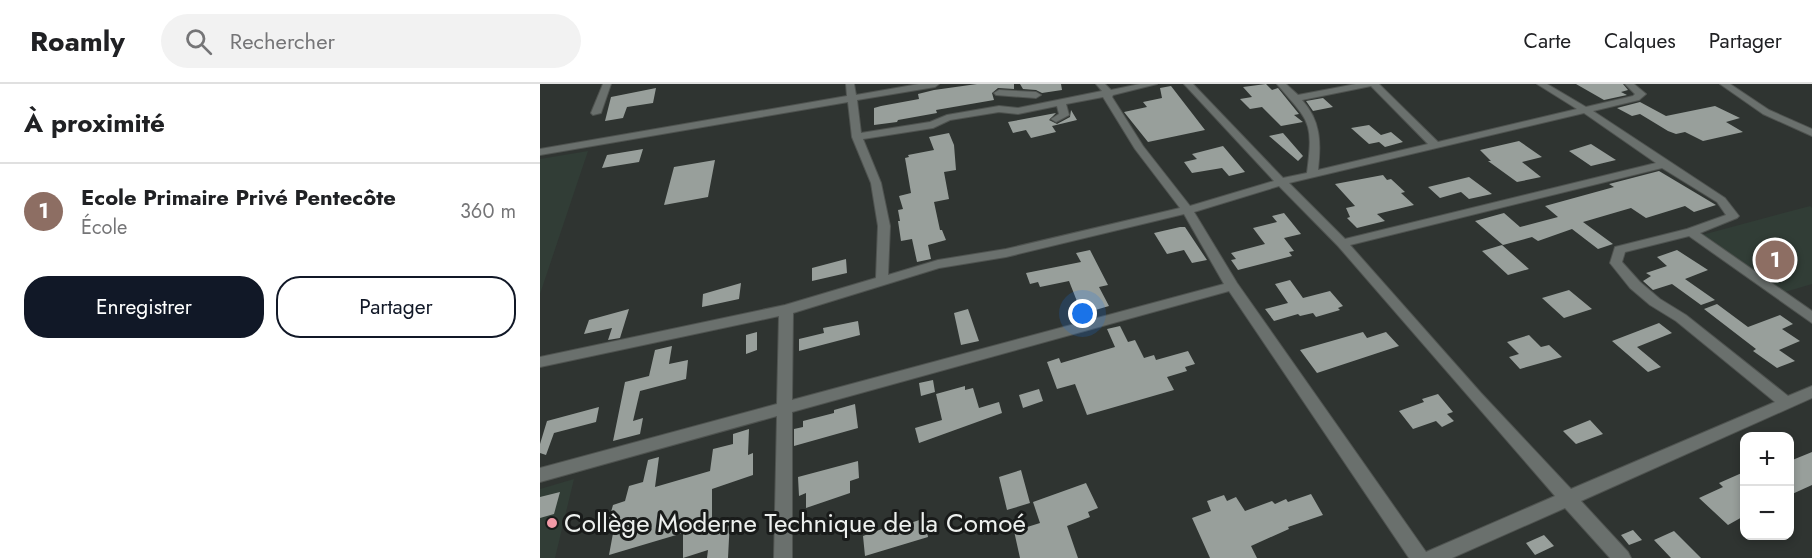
<!DOCTYPE html>
<html lang="fr">
<head>
<meta charset="utf-8">
<style>
  body { margin:0; font-family:Jost,sans-serif; background:#f2f2f2; color:#202124 }
  .controls { position:absolute; right:18px; bottom:18px; display:grid; overflow:hidden; border-radius:12px; box-shadow:0 3px 9px #0003 }
  .controls button { width:54px; height:54px; display:grid; place-items:center; padding:0; border:0; border-bottom:2px solid #e0e0e0; background:#fff; color:#202124; font:30px sans-serif }
  .you { position:absolute; left:543px; top:230px; width:21px; height:21px; margin:-15px; border:4px solid #fff; border-radius:50%; background:#1a73e8; box-shadow:0 0 0 9px #1a73e833 }
  .badge { display:grid; place-items:center; width:39px; height:39px; border-radius:50%; background:#111827; color:#fff; font-size:20px; font-weight:700 }
  .pin { position:absolute; translate:-50% -50%; border:3px solid #fff; box-shadow:0 2px 6px #0006 }
  .list { margin:0; padding:0; list-style:none }
  h2 { display:flex; justify-content:space-between; align-items:center; height:78px; margin:0; padding:0 24px; font-size:26px }
  h2 small { font-size:20px; font-weight:400; color:#757577 }
  .list li { display:grid; grid-template-columns:39px 1fr auto; gap:18px; align-items:center; box-sizing:border-box; height:96px; padding:0 24px; border-top:2px solid #e0e0e0 }
  .list b { display:block; font-size:22px; white-space:nowrap }
  .list p { margin:0; font-size:20px; white-space:nowrap; color:#757577 }
  .list em { font-size:20px; font-style:normal; color:#757577 }
  .actions { display:flex; gap:12px; padding:18px 24px }
  .actions a { flex:1; padding:14px 0; border:2px solid #111827; border-radius:24px; text-align:center; font-size:21px; color:#111827 }
  .actions .main { background:#111827; color:#fff }
  .icon { flex:none; width:33px; height:33px; fill:none; stroke:currentColor; stroke-width:2; stroke-linecap:round; stroke-linejoin:round }
  .map { position:relative; flex:none; width:1272px; height:474px; overflow:hidden }
  header { display:flex; align-items:center; gap:36px; box-sizing:border-box; height:84px; padding:0 30px; background:#fff; border-bottom:2px solid #e0e0e0 }
  header strong { font-size:28px }
  nav { display:flex; gap:33px; margin-inline-start:auto; font-size:21px }
  .search { width:420px; height:54px; background:#f2f2f2; display:flex; align-items:center; gap:15px; box-sizing:border-box; padding:0 21px; border-radius:33px; color:#757577; font-size:22px }
  main { display:flex }
  aside { flex:1; background:#fff }
  .map>svg:first-child { display:block }
</style>
</head>
<body>
<header>
<strong>Roamly</strong>
<div class="search"><svg class="icon" aria-label="search" viewBox="0 0 24 24"><circle cx="10" cy="10" r="6"/><path d="M15 15l6 6"/></svg>Rechercher</div>
<nav><a>Carte</a><a>Calques</a><a>Partager</a></nav>
</header>
<main>
<aside>
<h2>À proximité<small></small></h2>
<ul class="list">
<li><span class="badge" style="background:#8d6e63">1</span><div><b>Ecole Primaire Privé Pentecôte</b><p>École</p></div><em>360 m</em></li>
</ul>
<div class="actions"><a class="main">Enregistrer</a><a>Partager</a></div>
</aside>
<div class="map">
<svg width="1272" height="474" viewBox="0 0 1272 474">
  <rect width="100%" height="100%" fill="#2f3431"/>
  <path fill="#313d36" d="M48,67L0,210V75Z
    M1270,122L1272,124V200L1245,208L1162,151Z
    M34,395L15,474H0V405Z"/>
  <path fill="#989f9b" d="M437,0H474V5L458,4L452,9L454,16L396,26L397,29L358,36L357,38L334,41V24L341,22L379,15L378,10L394,6Z
    M480,0H521L522,6L502,9L496,6L483,5Z
    M726,0L732,6L738,4L759,30L754,31L763,38L741,42L722,23L710,25L700,15L712,13L703,3Z
    M1036,0H1083L1088,6L1081,8L1087,11L1064,16Z
    M631,2L665,46L608,58L584,28L607,23L603,18L622,14L620,4Z
    M116,4L113,19L87,23L83,34L65,37L71,13Z
    M783,14L793,23L773,27L766,17Z
    M1100,18L1126,32L1175,22L1200,34L1186,38L1203,48L1163,57L1145,48L1136,50L1128,47L1100,30L1092,32L1077,24Z
    M531,26L537,36L512,42L516,48L491,54L486,46L473,49L468,38L516,29L509,36L517,40L530,33Z
    M829,41L841,51L851,48L863,58L845,63L839,58L829,60L811,44Z
    M409,49L414,61L416,86L404,88L409,115L394,118L400,146H402L406,156L388,161L391,175L377,178L372,155L361,157L358,137H360L358,126L363,125L359,112L371,109L365,74L369,73L368,71L394,66L389,53Z
    M743,49L763,72L758,77L729,52Z
    M979,57L1002,73L982,78L1001,93L977,98L948,77H951L940,66Z
    M1051,60L1076,76L1051,82L1029,67Z
    M683,62L705,88L689,92L682,84L652,89L644,78L657,75L652,70Z
    M103,65L99,78L62,84L67,71Z
    M175,76L168,113L124,121L134,83Z
    M1119,87L1176,121L1154,128L1145,122L1106,134L1091,124L1043,138L1073,160L1058,165L1032,145L998,157L992,153L963,161L935,137L964,129L980,143L1018,133L1005,122L1074,103L1069,100Z
    M843,91L847,96L851,95L865,108L861,109L874,121L837,130L845,137L817,144L807,134L810,133L806,124L815,122L795,100Z
    M929,93L952,110L929,115L921,108L900,114L888,103Z
    M744,129L761,150L744,154L754,167L749,168L752,172L698,186L691,176L696,175L691,169L725,160L713,144L737,138L732,132Z
    M640,143H645L667,176L652,179L644,166L627,170L614,149Z
    M962,161L989,185L968,191L942,167Z
    M550,166L568,201L559,203L569,222L542,230L529,197L500,203L498,198L490,200L486,189L541,178L536,169Z
    M1137,166L1168,186L1145,195L1175,216L1161,221L1132,200L1113,206L1103,197L1111,192L1106,189L1127,182L1117,173Z
    M306,175L307,189L272,197V184Z
    M750,196L763,214L790,207L803,222L798,224L800,226L776,233L773,229L760,232L758,230L734,237L725,225L748,219L735,200Z
    M201,199L199,215L162,223L163,210Z
    M1029,206L1052,225L1024,234L1002,214Z
    M1177,220L1208,243L1240,231L1253,240L1242,245L1260,257L1239,266L1255,277L1237,284L1213,267L1216,265L1164,225Z
    M89,225L80,254L68,256L72,244L44,250L49,236Z
    M428,225L439,257L421,261L414,229Z
    M318,237L320,251L259,267V255L284,249L283,244Z
    M1119,239L1132,249L1097,263L1121,283L1108,288L1072,257Z
    M580,242L588,258L595,256L604,274L614,271L616,276L648,267L655,280L645,283L647,287L627,293L634,306L547,331L535,300L517,305L507,278L519,274L521,279L575,263L567,245Z
    M217,248V266L206,270V251Z
    M823,248L827,254L846,248L859,262L777,289L760,266Z
    M989,251L1001,263L1009,261L1022,273L980,285L969,273L979,270L967,258Z
    M132,262L129,280L148,276L146,295L100,307L93,337L103,334L100,350L73,357L85,298L109,292L115,266Z
    M393,296L395,308L381,312L379,299Z
    M425,302V306L433,304L439,324L459,318L462,329L379,359L375,344L402,336L396,310Z
    M499,305L503,317L483,324L479,311Z
    M898,310L913,328L907,330L914,337L902,343L896,337L873,345L859,327L884,318L882,315Z
    M315,320L318,344L254,362V345L263,343V337L294,329V326Z
    M59,323L56,338L14,349L6,371L0,369V360L7,337Z
    M1050,336L1063,350L1036,360L1023,347Z
    M209,345L208,371L213,369V391L172,405V441L190,435L188,474H167L168,466L143,474V449L69,471L76,433L69,435L73,421L85,417L89,402L103,398L108,376L119,373L115,403L170,387L173,365L193,360V350Z
    M1272,368V401L1250,411V377Z
    M318,377L319,394L310,397V409L266,424V409L259,412L258,393Z
    M481,386L490,419L467,426L459,393Z
    M1204,388V432L1188,441L1159,414L1183,403L1179,399Z
    M546,399L558,424L548,428L550,433L527,442L538,474H480L474,447L500,439L493,418Z
    M20,408L14,430L0,434V413Z
    M771,410L783,431L748,443L749,445L711,462L717,474H670L652,434L671,427L667,417L684,411L687,417L696,413L705,427L732,417L735,420L746,415L748,418Z
    M385,434L388,453L325,472L323,452L358,439L359,443Z
    M1093,446L1102,456L1089,461L1081,451Z
    M1134,447L1161,474H1131L1114,456Z
    M1004,451L1014,462L995,471L986,459Z"/>
  <g fill="none" stroke-linecap="round" stroke-linejoin="round">
    <defs>
      <path id="minor" d="M63,0H71L61,29L53,31L51,29Z
        M306,0H314L316,11L379,0H399L395,3L317,16L321,49L390,38L407,31L459,22L478,24L562,7L556,0H565L571,6L600,0H617L573,11L572,13L603,62L650,122L734,97L644,0H653L743,94L767,89C774,36 769,38 737,0H746L758,11L816,0H839L898,58L1037,25L997,0H1007L1046,23L1093,12L1095,10L1085,0H1094L1106,10L1099,16L1053,27L1185,114L1199,132L1197,134L1160,149L1272,227V239L1149,152L1085,168L1082,178L1100,198L1120,215L1146,231L1248,312L1272,302V314L1041,417L1088,468L1091,474H1070L1025,424L912,474H869L689,207L252,328V474H234L237,332L0,398V384L237,320L239,232L0,283V273L245,221L336,194L338,142L331,99L312,53L308,18L0,71V65L307,12ZM831,2L888,60L778,86C781,59 781,37 762,16ZM563,13L595,65L640,124L466,165L398,176L348,191L350,142L341,99L323,55L393,44L410,36L459,28L478,30L517,22L519,30L511,35L516,38L529,31L526,20ZM1044,29L1116,79L805,155L749,99ZM1122,84L1177,118L1186,131L1147,145L1075,163L1070,179L1090,204L1110,221L1136,237L1235,318L1031,405L941,309L810,161ZM739,102L798,162L1015,412L886,468L697,199L654,128ZM644,130L684,200L252,316L253,229L399,184L466,173Z
        M1180,0H1190L1229,26L1272,45V52L1223,30Z
        M459,6L496,8L501,11L496,14L456,11L454,9Z"/>
    </defs>
    <use href="#minor" stroke="#4f5350" stroke-width="2"/>
    <use href="#minor" fill="#6a706d" fill-rule="evenodd"/>
  </g>
  <circle fill="#f39aa7" stroke="#191b1a" stroke-width="2" cx="12" cy="439" r="6"/>
  <g text-anchor="middle" dominant-baseline="central" stroke-width="6" stroke-linejoin="round" paint-order="stroke">
    <g font-size="26" fill="#edf0ee" stroke="#191b1a" text-anchor="start">
      <text x="24" y="439">Collège Moderne Technique de la Comoé</text>
    </g>
  </g>
</svg>
<div class="controls">
<button>+</button>
<button>−</button>
</div>
<div class="you"></div>
<div class="pin badge" style="left:1235px;top:176px;background:#8d6e63">1</div>
</div>
</main>
</body>
</html>
